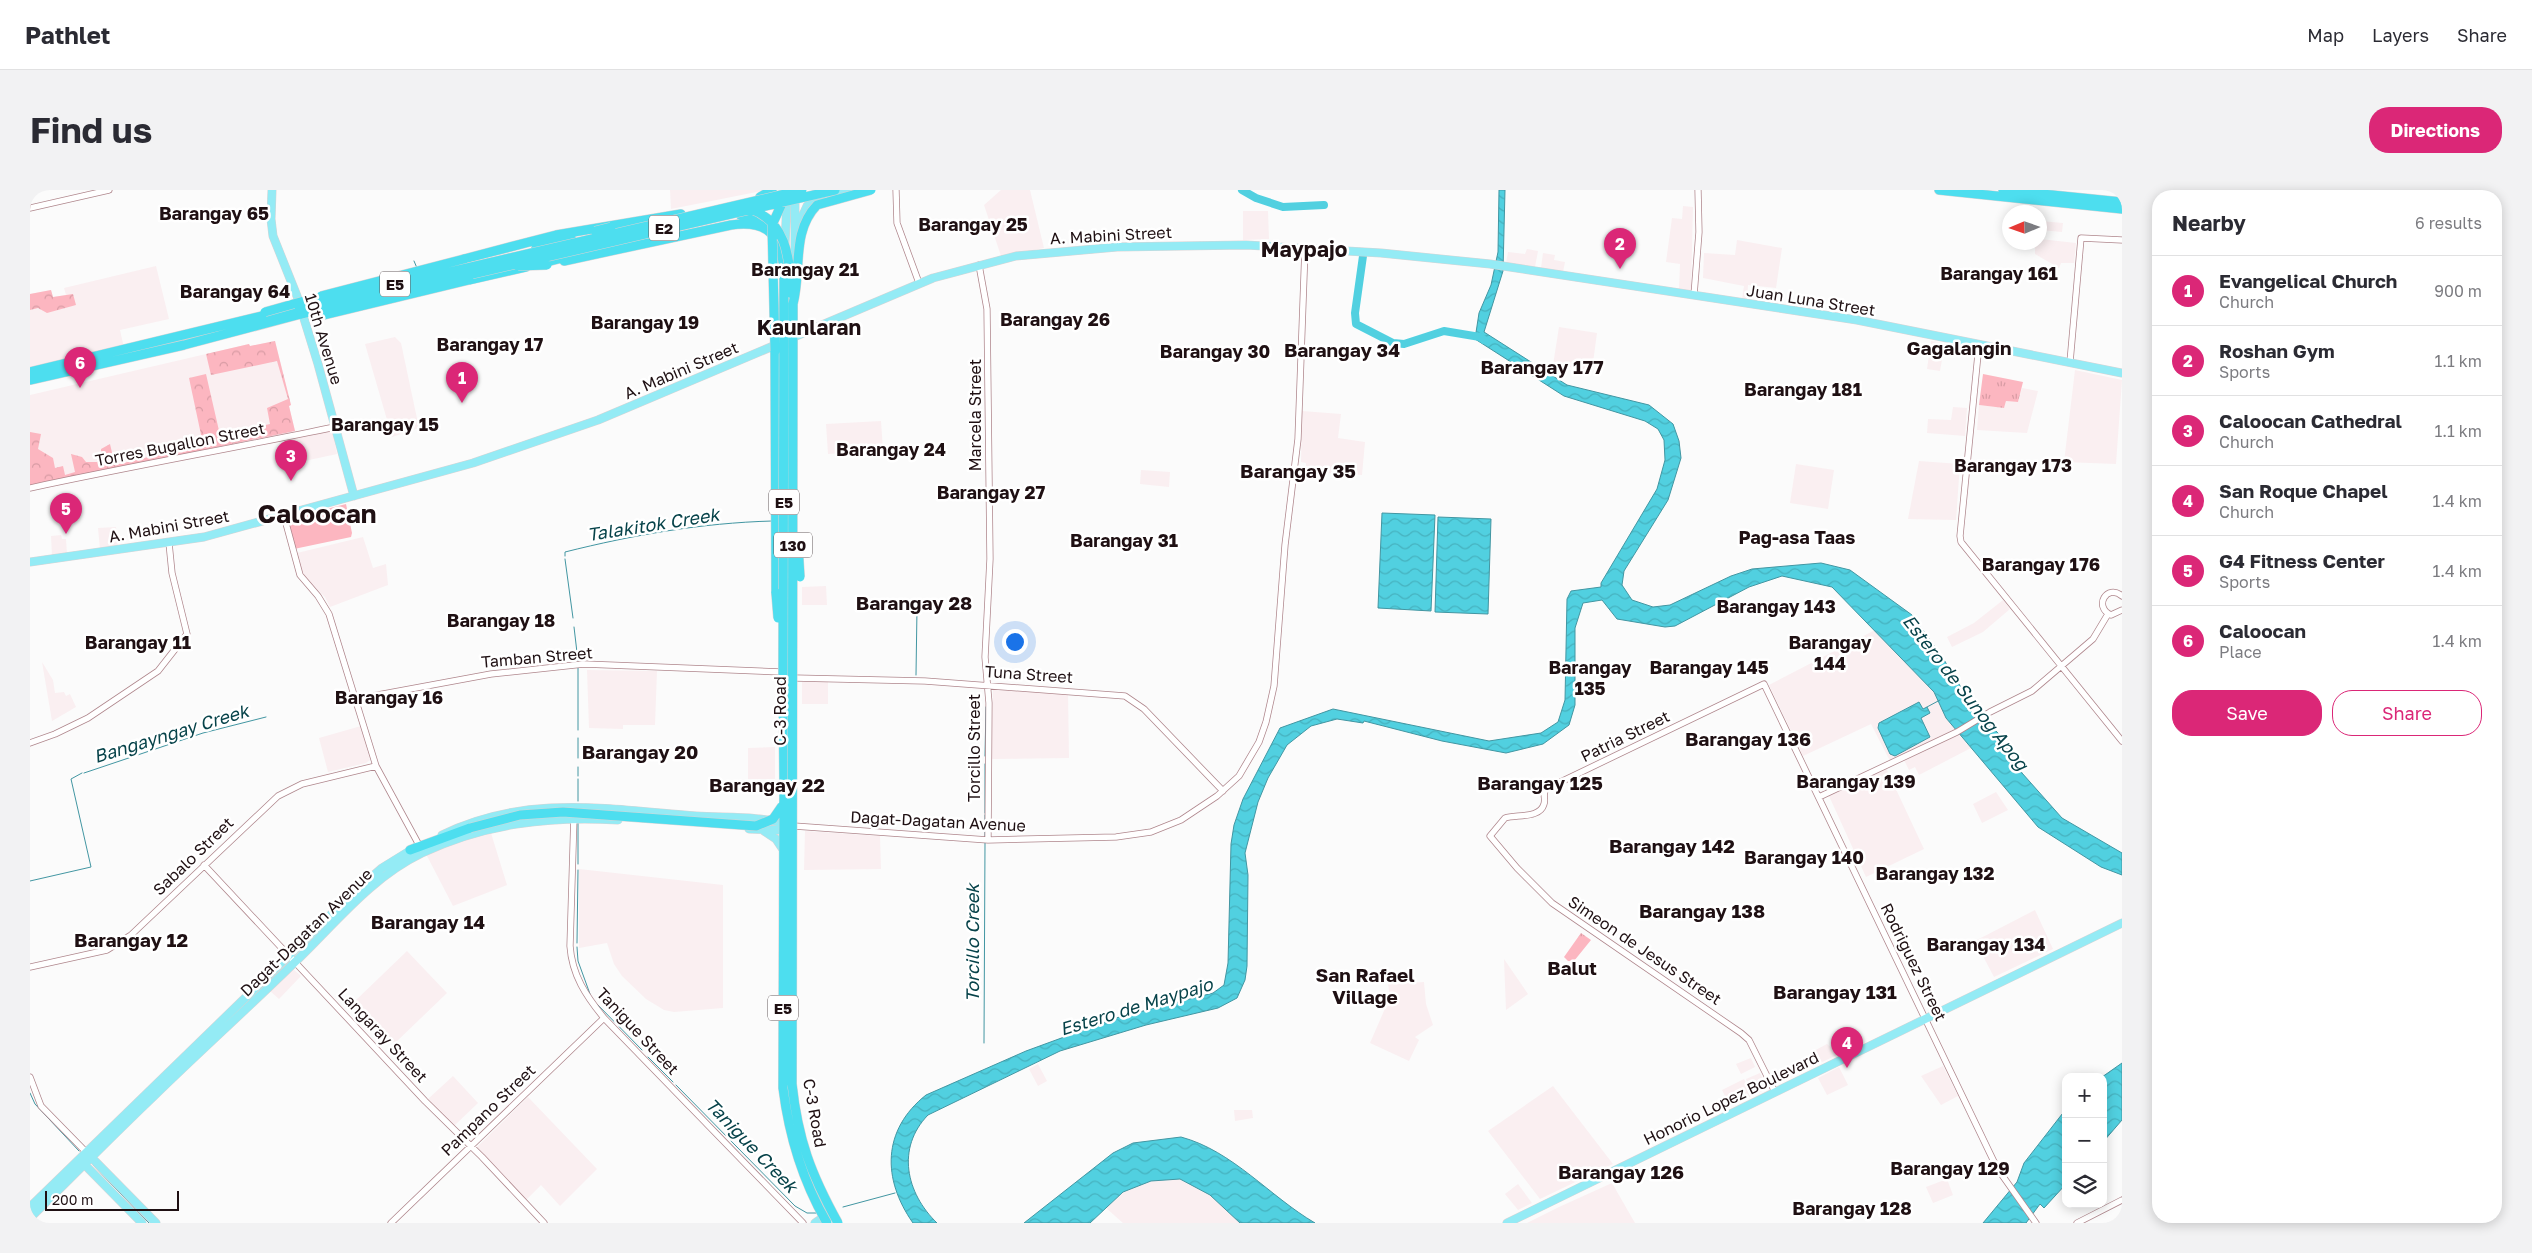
<!DOCTYPE html>
<html lang="en">
<head>
<meta charset="utf-8">
<style>
  body { margin:0; font-family:"Golos Text",sans-serif; background:#f2f2f3; color:#2b2b33 }
  .controls { position:absolute; right:15px; bottom:15px; display:grid; overflow:hidden; border-radius:10px; box-shadow:0 2px 12px #0003 }
  .controls button { width:45px; height:45px; display:grid; place-items:center; padding:0; border:0; border-bottom:1px solid #e1e1e2; background:#fff; color:#2b2b33; font:25px sans-serif }
  .compass { position:absolute; left:1972px; top:15px; width:45px; height:45px; border-radius:50%; background:#fff; box-shadow:0 2px 12px #0003; rotate:268deg }
  .scale { position:absolute; left:15px; bottom:12px; width:134px; box-sizing:border-box; padding-left:5px; border:2px solid #1f1013; border-top:0; font-size:14px; line-height:18px; white-space:nowrap; color:#1f1013; -webkit-text-stroke:4px #fff; paint-order:stroke }
  .you { position:absolute; left:984px; top:451px; width:18px; height:18px; margin:-12px; border:4px solid #fff; border-radius:50%; background:#1a73e8; box-shadow:0 0 0 8px #1a73e833 }
  .badge { display:grid; place-items:center; width:32px; height:32px; border-radius:50%; background:#db2777; color:#fff; font-size:16px; font-weight:700 }
  .pin { position:absolute; translate:-50% -41px; filter:drop-shadow(0 1px 2px #0008) }
  .pin::after { content:''; position:absolute; top:26px; width:18px; height:15px; background:inherit; clip-path:polygon(0 0,100% 0,50% 100%) }
  .list { margin:0; padding:0; list-style:none }
  h2 { display:flex; justify-content:space-between; align-items:center; height:65px; margin:0; padding:0 20px; font-size:21px }
  h2 small { font-size:16px; font-weight:400; color:#7c7c81 }
  .list li { display:grid; grid-template-columns:32px 1fr auto; gap:15px; align-items:center; box-sizing:border-box; height:70px; padding:0 20px; border-top:1px solid #e1e1e2 }
  .list b { display:block; font-size:19px; white-space:nowrap }
  .list p { margin:0; font-size:16px; white-space:nowrap; color:#7c7c81 }
  .list em { font-size:16px; font-style:normal; color:#7c7c81 }
  .actions { display:flex; gap:10px; padding:15px 20px }
  .actions a { flex:1; padding:11px 0; border:1px solid #db2777; border-radius:20px; text-align:center; font-size:18px; color:#db2777 }
  .actions .main { background:#db2777; color:#fff }
  .icon { flex:none; width:28px; height:28px; fill:none; stroke:currentColor; stroke-width:2; stroke-linecap:round; stroke-linejoin:round }
  .map { position:relative; flex:none; width:2092px; height:1033px; overflow:hidden; border-radius:20px }
  header { display:flex; align-items:center; gap:30px; box-sizing:border-box; height:70px; padding:0 25px; background:#fff; border-bottom:1px solid #e1e1e2 }
  header strong { font-size:24px }
  nav { display:flex; gap:28px; margin-inline-start:auto; font-size:18px }
  .intro { display:flex; align-items:center; justify-content:space-between; box-sizing:border-box; height:120px; padding:0 30px }
  h1 { margin:0; font-size:35px }
  .button { padding:12px 22px; border-radius:20px; background:#db2777; color:#fff; font-size:18px; font-weight:700 }
  main { display:flex; gap:30px; padding:0 30px }
  aside { flex:1; background:#fff; border-radius:20px; box-shadow:0 2px 12px #0003 }
  .map>svg:first-child { display:block }
</style>
</head>
<body>
<header>
<strong>Pathlet</strong>
<nav><a>Map</a><a>Layers</a><a>Share</a></nav>
</header>
<div class="intro"><h1>Find us</h1><a class="button">Directions</a></div>
<main>
<div class="map">
<svg width="2092" height="1033" viewBox="0 0 2092 1033">
  <defs>
    <pattern id="grass-tufts" width="24" height="20" patternUnits="userSpaceOnUse" patternTransform="scale(1.25)"><rect width="24" height="20" fill="#fcb6c0"/><path d="M3 7l-1-3M5 7V3M7 7l1-3M15 17l-1-3M17 17v-4M19 17l1-3" fill="none" stroke="#d89ba4"/></pattern>
    <pattern id="forest-crowns" width="20" height="18" patternUnits="userSpaceOnUse" patternTransform="scale(1.25)"><rect width="20" height="18" fill="#fcb6c0"/><path d="M2 6a3 3 0 1 1 6 0M12 15a3 3 0 1 1 6 0" fill="none" stroke="#d89ba4"/></pattern>
    <pattern id="water-waves" width="16" height="10" patternUnits="userSpaceOnUse" patternTransform="scale(1.25)"><rect width="16" height="10" fill="#51d0e0"/><path d="M0 5q4-4 8 0t8 0" fill="none" stroke="#46b2bf"/></pattern>
  </defs>
  <rect width="100%" height="100%" fill="#fbfbfb"/>
  <path fill="#faeff1" d="M640,0H737L641,19Z
    M971,0H1000L1014,58L971,66L954,15Z
    M1653,16L1663,17L1661,101L1649,100L1650,74L1636,72L1642,28L1652,29Z
    M1213,21H1238L1239,49L1213,50Z
    M2010,31L2033,33L2032,42L2010,40Z
    M2010,49L2046,53L2044,73H2031L2029,78L2005,64V53L2010,52Z
    M1707,50L1752,58L1746,98L1718,95L1717,110L1712,109L1714,96L1673,88L1674,63L1705,65Z
    M1497,59L1508,61L1505,77L1476,73L1478,62L1495,64Z
    M1513,63L1525,65L1524,70L1535,72L1533,82L1511,78Z
    M126,76L139,129L90,140L94,158L0,179V104L21,100L23,107L36,105L34,98Z
    M1529,137L1567,143L1562,180L1523,175Z
    M365,147L371,153L389,238L362,247L335,154Z
    M245,151L261,215L259,216L265,241L0,296V205L219,154L220,156Z
    M1901,151L1915,153L1910,181L1897,179Z
    M2045,180L2092,190L2086,274L2034,272Z
    M1992,198L2008,201L1997,243L1947,240L1949,215L1974,218L1976,211L1988,212Z
    M1923,217L1937,218L1935,246L1897,243L1898,229L1921,230Z
    M1272,221L1311,224L1308,248L1335,252L1332,285L1276,282V273L1271,272Z
    M851,231L853,260L798,264L796,234Z
    M302,240L307,264L265,273L259,249Z
    M1889,271L1930,274L1926,330L1878,329Z
    M1766,274L1804,280L1798,319L1760,313Z
    M1111,280L1140,282L1139,297L1110,294Z
    M86,337L88,357L70,359L68,338Z
    M31,345L32,349H36L37,364L22,366L21,346Z
    M333,347L343,378L356,374L358,395L300,417L295,407L273,386L267,363Z
    M796,396L797,415H772V397Z
    M1973,410L1980,419L1953,442L1922,457L1917,447L1944,433Z
    M1845,440L1904,502L1916,528L1925,539L1860,571L1841,534L1773,566L1739,495Z
    M12,472L23,490L25,503L34,502L36,506L40,504L46,517L22,531Z
    M557,480L627,481L625,535H593V539L559,538Z
    M772,492H798V514H772Z
    M963,500L1038,502L1039,568L961,569Z
    M331,536L340,570L336,573L298,582L289,548Z
    M1929,545L1941,558L1889,585L1885,577L1879,580L1874,570Z
    M745,557V589H718V558Z
    M1856,578L1894,659L1836,687L1799,606Z
    M1966,602L1978,620L1952,633L1943,614Z
    M775,641L850,646L851,679L774,680Z
    M461,643L477,695L423,716L396,664L412,656Z
    M549,679L693,695V818L644,822L634,820L616,809L592,786L584,774L577,753L549,758Z
    M2005,720L2023,759L1964,787L1945,751Z
    M377,761L417,803L364,854L324,812Z
    M1474,769L1498,804L1476,820Z
    M262,778L271,786L249,809L240,801Z
    M1394,792L1396,814L1403,835L1385,847L1389,850L1379,871L1340,853L1360,807L1358,794Z
    M1797,854L1809,864L1788,874L1780,863Z
    M1721,868L1725,877L1711,884L1706,874Z
    M1008,874L1017,891L1008,896L999,879Z
    M1913,876L1928,906L1911,915L1891,886Z
    M1809,877L1818,895L1797,905L1788,888Z
    M1730,883L1737,899L1700,916L1692,900L1714,889L1722,904L1716,889Z
    M423,886L448,913L424,936L398,909Z
    M1523,896L1583,974L1510,1009L1458,941Z
    M498,907L567,979L530,1016L511,995L496,1010L447,957Z
    M1204,920H1222L1223,928L1205,931Z
    M1150,989L1180,1005L1210,1033H1093L1076,1018L1093,1002L1106,996L1121,991Z
    M1917,989L1923,1005L1903,1013L1896,997Z
    M1582,993L1605,1033H1497L1529,1017Z
    M1488,994L1502,1013L1488,1020L1475,1004Z"/>
  <path fill="url(#grass-tufts)" d="M1953,184L1993,192L1988,212L1976,211L1974,218L1949,215Z
    M1551,743L1561,750L1544,771H1538L1534,767Z"/>
  <path fill="url(#forest-crowns)" d="M21,100L23,107L43,104L46,115L17,123L8,118L0,120V104Z
    M245,151L261,215L259,216L265,241L0,296V242L11,244L8,259L23,268L25,278L33,276L35,285L45,282L41,264L52,267L56,272H67L71,267V259L80,254L85,275L173,254L159,188L176,184L190,245L240,234L237,218L258,209L247,171L181,185L176,164L219,154L220,156Z"/>
  <path fill="#fcb6c0" d="M316,314L322,343L321,347L264,359L257,329Z"/>
  <path fill="url(#water-waves)" stroke="#4296a2" d="M1469,0H1475L1473,81L1454,142L1537,195L1619,215L1643,234L1649,251L1651,268L1638,310L1594,381L1592,395L1602,410L1623,417L1640,415L1701,386L1722,379L1791,373L1820,380L1882,425L1911,465L1945,520L1969,544L1992,583L2032,628L2092,663V685L2071,677L2008,637L1916,528L1904,502L1802,397L1752,386L1719,397L1645,436L1635,437L1587,429L1572,410L1553,413L1545,438V515L1539,535L1513,554L1476,563L1412,551L1334,531L1333,533L1307,529L1281,536L1257,555L1238,588L1228,612L1215,663L1218,685L1217,776L1215,790L1207,808L1188,818L1116,835L1030,861L898,925C866,958 876,1003 907,1033H883C852,989 852,940 896,905L996,861L1086,828L1183,803L1194,795L1198,773L1201,654L1204,635L1213,609L1250,538L1303,519L1459,551L1511,543L1528,532L1535,510L1537,409L1541,401L1571,397V393L1627,299L1635,270L1634,250L1628,239L1615,231L1534,206L1445,149L1449,123L1461,95L1468,62Z
    M1352,323L1405,325L1401,421L1348,418Z
    M1408,327L1461,329L1458,424L1405,422Z
    M1889,512L1893,519L1897,517L1900,523L1891,528L1900,547L1865,566L1860,564L1848,538L1849,533Z
    M2092,873V930L2073,952L2072,887Z
    M2036,919V994L2014,1018L2010,1014L1996,1033H1953L1987,992L1994,973Z
    M1151,947C1203,961 1239,1006 1285,1033H1210L1180,1005L1150,989L1121,991L1093,1002L1060,1033H994L1083,963L1103,953Z"/>
  <g fill="none" stroke-linecap="round" stroke-linejoin="round">
    <path stroke="#4296a2" stroke-width="1" d="M384,71L387,78
      M535,366V362C603,345 671,333 742,331
      M535,369L543,428
      M544,437L548,471
      M548,478V540
      M886,485L887,419
      M1897,517L1910,510
      M955,566L956,517
      M548,568V548
      M54,583L173,543L236,527
      M548,586V577
      M548,611V589
      M955,623V574
      M955,647V625
      M548,674V632
      M0,691L61,677L41,589L52,583
      M547,753L548,680
      M547,757L548,771L560,804
      M565,812L612,860
      M954,853L955,653
      M618,867L643,892
      M646,895L765,1016L777,1023H786
      M0,903L5,914L49,961
      M63,975L119,1033
      M813,1017L865,1003"/>
    <path stroke="#51d0e0" stroke-width="8" d="M1212,0L1226,8L1253,17L1294,15
      M1333,66L1325,123L1326,134L1363,153L1374,154L1414,141L1450,147L1454,150"/>
    <defs>
      <path id="minor" d="M866,0L867,33L889,93
        M0,18L79,0
        M949,75L957,119L960,369L955,467L959,513L958,650
        M1664,105L1669,42L1668,0
        M1949,154L1930,346L1931,352L2092,551
        M2040,172L2051,48L2092,50
        M0,298C102,276 204,258 305,237
        M254,326L270,385L288,406L299,424L346,576L389,655
        M2092,406C2077,393 2063,417 2081,425L2092,420
        M764,488L895,491L1095,506L1114,519L1193,601
        M326,509L461,484L554,474L752,482
        M0,553L25,544L58,528L128,481L157,444L142,383L139,353
        M1789,607L1927,542L1960,522L2002,501L2063,449L2078,424
        M544,625L540,756C542,785 556,806 574,828L773,1033
        M764,636L958,650L1086,647L1121,642L1151,630L1187,606L1209,586L1229,552L1236,532L1244,496L1255,355L1268,249L1275,58
        M174,675L395,911L452,967L514,1033
        M0,777L77,760L101,745L248,606L272,594L346,576
        M0,887L11,916L55,961
        M1745,902L1719,850L1711,843L1522,713L1487,678L1460,646L1475,628C1486,624 1510,629 1514,614C1516,608 1512,604 1516,599L1734,494L1967,978L2006,1033
        M361,1033L574,828
        M2047,1033L2092,1010"/>
      <path id="major" d="M242,0L241,29L243,46L267,106L288,174L324,306
        M800,4L817,0
        M768,36L777,16L792,5
        M755,55L757,7
        M765,65V4
        M759,149L903,88L986,66L1087,57L1216,55L1351,63L1460,74L1827,130L2092,183
        M0,372L174,347L443,273L568,230L748,154
        M719,639L752,640L757,639
        M734,641L746,649L752,658
        M412,645C496,604 577,619 666,626C695,628 730,626 757,634
        M59,965L126,1033
        M52,972L112,1033
        M0,1017L322,704L352,678L386,657
        M0,1028C41,988 82,946 124,906C170,861 218,818 264,773C305,734 340,688 392,663C455,633 520,626 588,630
        M785,1033L798,1024
        M1477,1033L2092,733"/>
      <path id="highway" d="M1909,0L2092,19
        M1973,0L2092,12
        M730,7L742,0
        M710,25L727,28L740,35
        M506,58L541,47
        M434,69L526,45L651,24
        M534,71L701,35C737,30 750,44 754,79
        M509,74L540,66
        M439,90L496,77
        M745,161L746,403
        M0,182L269,117
        M0,190L154,155L271,124
        M753,494L754,595
        M380,660L440,638"/>
    </defs>
    <use href="#minor" stroke="#af868c" stroke-width="7"/>
    <use href="#major" stroke="#d7d4d5" stroke-width="9"/>
    <use href="#highway" stroke="#d7d4d5" stroke-width="10"/>
    <use href="#minor" stroke="#fff" stroke-width="5.5"/>
    <use href="#major" stroke="#94ebf5" stroke-width="8"/>
    <use href="#highway" stroke="#4ddeef" stroke-width="9"/>
    <defs>
      <path id="highway-bridge" d="M721,19C758,33 759,70 762,104
        M565,41L581,37
        M488,76L517,75
        M291,106L434,69
        M269,117L772,0
        M235,122L274,111
        M271,124L805,0
        M290,126L439,90
        M745,161L742,35L754,9
        M768,355L770,387
        M746,403L748,428
        M753,494L754,79
        M754,595L753,898C759,946 772,990 797,1033
        M440,638L490,625L533,622L726,636L743,629L752,616
        M808,1033C781,984 768,950 762,894L763,114C772,80 761,42 787,15L841,0"/>
    </defs>
    <use href="#highway-bridge" stroke="#d7d4d5" stroke-width="10" stroke-linecap="butt"/>
    <use href="#highway-bridge" stroke="#4ddeef" stroke-width="9"/>
  </g>
  <g text-anchor="middle" dominant-baseline="central" stroke-width="5" stroke-linejoin="round" paint-order="stroke">
    <g fill="#fff" stroke="#62585a" stroke-width="1">
      <rect x="619" y="25.5" width="30" height="25" rx="4"/>
      <rect x="350" y="81.5" width="30" height="25" rx="4"/>
      <rect x="739" y="299.5" width="30" height="25" rx="4"/>
      <rect x="744" y="342.5" width="38" height="25" rx="4"/>
      <rect x="738" y="805.5" width="30" height="25" rx="4"/>
    </g>
    <g font-size="15" font-weight="bold" fill="#1f1013">
      <text x="634" y="38">E2</text>
      <text x="365" y="94">E5</text>
      <text x="754" y="312">E5</text>
      <text x="763" y="355">130</text>
      <text x="753" y="818">E5</text>
    </g>
    <g font-size="16" fill="#1f1013" stroke="#fff">
      <text transform="translate(1081 45) rotate(-3)">A. Mabini Street</text>
      <text transform="translate(1781 110) rotate(9)">Juan Luna Street</text>
      <text transform="translate(294 149) rotate(73)">10th Avenue</text>
      <text transform="translate(651 180) rotate(-23)">A. Mabini Street</text>
      <text transform="translate(945 225) rotate(-90)">Marcela Street</text>
      <text transform="translate(150 254) rotate(-11)">Torres Bugallon Street</text>
      <text transform="translate(139 336) rotate(-10)">A. Mabini Street</text>
      <text transform="translate(507 467) rotate(-5)">Tamban Street</text>
      <text transform="translate(999 484) rotate(4)">Tuna Street</text>
      <text transform="translate(750 521) rotate(-90)">C-3 Road</text>
      <text transform="translate(1595 546) rotate(-26)">Patria Street</text>
      <text transform="translate(944 558) rotate(-90)">Torcillo Street</text>
      <text transform="translate(908 631) rotate(3)">Dagat-Dagatan Avenue</text>
      <text transform="translate(163 666) rotate(-44)">Sabalo Street</text>
      <text transform="translate(276 742) rotate(-44)">Dagat-Dagatan Avenue</text>
      <text transform="translate(1615 760) rotate(34)">Simeon de Jesus Street</text>
      <text transform="translate(1884 772) rotate(64)">Rodriguez Street</text>
      <text transform="translate(608 841) rotate(47)">Tanigue Street</text>
      <text transform="translate(353 845) rotate(47)">Langaray Street</text>
      <text transform="translate(1701 908) rotate(-26)">Honorio Lopez Boulevard</text>
      <text transform="translate(458 920) rotate(-44)">Pampano Street</text>
      <text transform="translate(785 923) rotate(80)">C-3 Road</text>
    </g>
    <g font-size="18" font-weight="bold" fill="#1f1013" stroke="#fff">
      <text x="184" y="23">Barangay 65</text>
      <text x="943" y="34">Barangay 25</text>
      <text x="775" y="79">Barangay 21</text>
      <text x="1969" y="83">Barangay 161</text>
      <text x="205" y="101">Barangay 64</text>
      <text x="1025" y="129">Barangay 26</text>
      <text x="615" y="132">Barangay 19</text>
      <text x="460" y="154">Barangay 17</text>
      <text x="1185" y="161">Barangay 30</text>
      <text x="1773" y="199">Barangay 181</text>
      <text x="355" y="234">Barangay 15</text>
      <text x="861" y="259">Barangay 24</text>
      <text x="1983" y="275">Barangay 173</text>
      <text x="961" y="302">Barangay 27</text>
      <text x="1767" y="347">Pag-asa Taas</text>
      <text x="1094" y="350">Barangay 31</text>
      <text x="2011" y="374">Barangay 176</text>
      <text x="1746" y="416">Barangay 143</text>
      <text x="471" y="430">Barangay 18</text>
      <text x="108" y="452">Barangay 11</text>
      <text x="1800" y="452">Barangay<tspan x="1800" dy="21">144</tspan></text>
      <text x="1560" y="477">Barangay<tspan x="1560" dy="21">135</tspan></text>
      <text x="1679" y="477">Barangay 145</text>
      <text x="359" y="507">Barangay 16</text>
      <text x="1826" y="591">Barangay 139</text>
      <text x="1774" y="667">Barangay 140</text>
      <text x="1905" y="683">Barangay 132</text>
      <text x="1956" y="754">Barangay 134</text>
      <text x="1920" y="978">Barangay 129</text>
      <text x="1822" y="1018">Barangay 128</text>
    </g>
    <g font-size="18" font-style="italic" fill="#07434a" stroke="#fff">
      <text transform="translate(623 334) rotate(-9)">Talakitok Creek</text>
      <text transform="translate(1936 502) rotate(52)">Estero de Sunog Apog</text>
      <text transform="translate(141 543) rotate(-17)">Bangayngay Creek</text>
      <text transform="translate(942 753) rotate(-90)">Torcillo Creek</text>
      <text transform="translate(1106 816) rotate(-17)">Estero de Maypajo</text>
      <text transform="translate(722 955) rotate(46)">Tanigue Creek</text>
    </g>
    <g font-size="19" font-weight="bold" fill="#1f1013" stroke="#fff">
      <text x="1929" y="157">Gagalangin</text>
      <text x="1312" y="159">Barangay 34</text>
      <text x="1512" y="176">Barangay 177</text>
      <text x="1268" y="280">Barangay 35</text>
      <text x="884" y="412">Barangay 28</text>
      <text x="1718" y="548">Barangay 136</text>
      <text x="610" y="561">Barangay 20</text>
      <text x="1510" y="592">Barangay 125</text>
      <text x="737" y="594">Barangay 22</text>
      <text x="1642" y="655">Barangay 142</text>
      <text x="1672" y="720">Barangay 138</text>
      <text x="398" y="731">Barangay 14</text>
      <text x="101" y="749">Barangay 12</text>
      <text x="1542" y="777">Balut</text>
      <text x="1335" y="784">San Rafael<tspan x="1335" dy="22">Village</tspan></text>
      <text x="1805" y="801">Barangay 131</text>
      <text x="1591" y="981">Barangay 126</text>
    </g>
    <g font-size="21" font-weight="bold" fill="#1f1013" stroke="#fff">
      <text x="1274" y="59">Maypajo</text>
      <text x="779" y="137">Kaunlaran</text>
    </g>
    <g font-size="26" font-weight="bold" fill="#1f1013" stroke="#fff">
      <text x="287" y="323">Caloocan</text>
    </g>
  </g>
</svg>
<div class="controls">
<button>+</button>
<button>−</button>
<button><svg class="icon" aria-label="layers" viewBox="0 0 24 24"><path d="M12 4l9 5-9 5-9-5zM3 14l9 5 9-5"/></svg></button>
</div>
<svg class="compass" viewBox="-18 -18 36 36"><path d="M0-13l5 13h-10z" fill="#e53935"/><path d="M0 13l5-13h-10z" fill="#7c7c81"/></svg>
<div class="scale">200 m</div>
<div class="you"></div>
<div class="pin badge" style="left:432px;top:213px">1</div>
<div class="pin badge" style="left:1590px;top:79px">2</div>
<div class="pin badge" style="left:261px;top:291px">3</div>
<div class="pin badge" style="left:1817px;top:878px">4</div>
<div class="pin badge" style="left:36px;top:344px">5</div>
<div class="pin badge" style="left:50px;top:198px">6</div>
</div>
<aside>
<h2>Nearby<small>6 results</small></h2>
<ul class="list">
<li><span class="badge">1</span><div><b>Evangelical Church</b><p>Church</p></div><em>900 m</em></li>
<li><span class="badge">2</span><div><b>Roshan Gym</b><p>Sports</p></div><em>1.1 km</em></li>
<li><span class="badge">3</span><div><b>Caloocan Cathedral</b><p>Church</p></div><em>1.1 km</em></li>
<li><span class="badge">4</span><div><b>San Roque Chapel</b><p>Church</p></div><em>1.4 km</em></li>
<li><span class="badge">5</span><div><b>G4 Fitness Center</b><p>Sports</p></div><em>1.4 km</em></li>
<li><span class="badge">6</span><div><b>Caloocan</b><p>Place</p></div><em>1.4 km</em></li>
</ul>
<div class="actions"><a class="main">Save</a><a>Share</a></div>
</aside>
</main>
</body>
</html>
